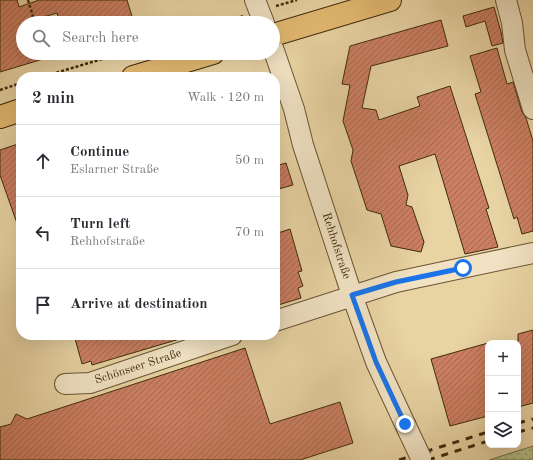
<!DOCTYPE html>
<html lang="en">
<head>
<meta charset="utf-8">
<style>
  body { margin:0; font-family:"Old Standard TT",serif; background:#f7f7f7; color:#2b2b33 }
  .controls { position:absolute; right:12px; bottom:12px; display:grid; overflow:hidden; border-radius:8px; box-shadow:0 4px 16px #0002 }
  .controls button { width:36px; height:36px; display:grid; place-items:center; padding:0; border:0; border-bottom:1px solid #e1e1e2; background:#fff; color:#2b2b33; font:20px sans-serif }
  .stop { position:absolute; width:12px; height:12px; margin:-9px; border:3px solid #1a73e8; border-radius:50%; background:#fff }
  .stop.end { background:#1a73e8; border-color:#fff; box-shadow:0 1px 4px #0008 }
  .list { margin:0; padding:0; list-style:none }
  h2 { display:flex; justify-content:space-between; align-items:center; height:52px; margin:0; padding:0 16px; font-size:17px }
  h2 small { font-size:13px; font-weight:400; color:#7c7c81 }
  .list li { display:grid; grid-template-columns:26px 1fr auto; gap:12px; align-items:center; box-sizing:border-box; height:72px; padding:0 16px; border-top:1px solid #e1e1e2 }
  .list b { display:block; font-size:15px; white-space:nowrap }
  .list p { margin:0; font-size:13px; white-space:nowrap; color:#7c7c81 }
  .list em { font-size:13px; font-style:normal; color:#7c7c81 }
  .icon { flex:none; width:22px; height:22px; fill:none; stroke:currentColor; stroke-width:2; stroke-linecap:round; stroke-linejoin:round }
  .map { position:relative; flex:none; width:533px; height:460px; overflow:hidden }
  .search { position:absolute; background:#fff; box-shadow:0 4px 16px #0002; left:16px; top:16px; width:264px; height:44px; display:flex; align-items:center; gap:10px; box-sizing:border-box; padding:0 14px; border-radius:22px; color:#7c7c81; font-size:15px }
  .panel { position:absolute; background:#fff; box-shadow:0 4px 16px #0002; left:16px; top:72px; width:264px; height:268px; border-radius:16px }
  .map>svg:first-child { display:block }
</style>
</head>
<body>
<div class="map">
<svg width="533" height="460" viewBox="0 0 533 460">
  <defs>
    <pattern id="grass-dots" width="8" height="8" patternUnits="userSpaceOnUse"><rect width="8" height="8" fill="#b4bd87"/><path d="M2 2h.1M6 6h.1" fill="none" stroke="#949a6d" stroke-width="1.8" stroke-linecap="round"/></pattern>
    <pattern id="building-hatch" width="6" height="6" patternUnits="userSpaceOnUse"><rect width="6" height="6" fill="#cb7f62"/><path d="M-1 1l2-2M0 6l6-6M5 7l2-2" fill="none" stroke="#a6684f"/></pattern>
  </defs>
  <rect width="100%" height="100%" fill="#e8d3a3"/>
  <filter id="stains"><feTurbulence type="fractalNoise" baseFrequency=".005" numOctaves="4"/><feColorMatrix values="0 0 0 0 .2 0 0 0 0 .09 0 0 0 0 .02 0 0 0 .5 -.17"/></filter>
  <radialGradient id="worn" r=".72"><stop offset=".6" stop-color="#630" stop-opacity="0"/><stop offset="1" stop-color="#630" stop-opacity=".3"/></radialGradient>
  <path fill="url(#grass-dots)" stroke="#7a744a" d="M533,446V460H489Z"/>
  <path fill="url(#building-hatch)" stroke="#412a0e" d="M0,0H17L19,7L39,0H127L134,23H60L57,13L23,23V53H53V56L0,72Z
    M494,7L501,32L503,43L492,46L485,21L466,27L463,16Z
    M441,20L448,46L371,66L362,108L376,110L379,120L420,106L417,97L450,86L489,208L486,209L498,247L465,254L435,154L399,166L408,195L406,205L412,207L424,242L421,252L391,246L381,214L367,210L351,161L353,150L343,121L350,85L342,84L350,46Z
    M497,48L507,84L513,82L522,112L526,118L533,141V231L522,234L517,217L514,219L475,94L481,92L470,56Z
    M21,143V229H19L0,175V150Z
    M286,163L293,185L275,190V166Z
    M290,229L302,271L298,272L303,286L298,288L301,298L275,306V234Z
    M533,330V403L518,407V334Z
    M74,335H182L183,338L92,365L91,361L82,364Z
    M488,343V416L450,426L431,359Z
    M245,348L270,424L340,402L353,443L300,460H0V427L11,424L16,414L27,419Z"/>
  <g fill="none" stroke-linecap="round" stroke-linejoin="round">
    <defs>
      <path id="minor" d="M255,0L264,23
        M506,0L512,23L515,50L533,109
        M273,48L294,109L303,145L352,295L376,362L405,424
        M275,321L396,282L533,253
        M65,384L90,383L232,335"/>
      <path id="major" d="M273,35L390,0
        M133,77L213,53
        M0,117L21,110"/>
    </defs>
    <use href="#minor" stroke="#6b5433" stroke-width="22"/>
    <use href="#major" stroke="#412a0e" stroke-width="24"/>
    <path stroke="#412a0e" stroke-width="2.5" stroke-dasharray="3 2" stroke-linecap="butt" d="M28,0L35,23
      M276,6L297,0
      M221,23L244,16
      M42,77L122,53
      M0,90L21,83"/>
    <use href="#minor" stroke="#f0e2c3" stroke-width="20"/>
    <use href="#major" stroke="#e4ba72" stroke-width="22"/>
    <path stroke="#412a0e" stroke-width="3" stroke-dasharray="7 7" stroke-linecap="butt" d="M518,423L533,419
      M518,432L533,428
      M399,460L488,432
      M428,460L488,441"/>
    <defs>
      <path id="minor-bridge" d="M405,424L421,458"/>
    </defs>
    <use href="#minor-bridge" stroke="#6b5433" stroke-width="22" stroke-linecap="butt"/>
    <use href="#minor-bridge" stroke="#f0e2c3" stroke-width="20"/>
  </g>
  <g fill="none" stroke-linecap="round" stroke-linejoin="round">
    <path stroke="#1a73e8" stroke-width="5" d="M405,424L376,362L352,295L396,282L463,268"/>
  </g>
  <g text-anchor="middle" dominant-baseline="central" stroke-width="3.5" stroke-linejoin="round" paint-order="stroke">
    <g font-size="12" fill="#412a0e" stroke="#f0e2c3">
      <text transform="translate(336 246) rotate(72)">Rehhofstraße</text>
      <text transform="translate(138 367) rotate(-18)">Schönseer Straße</text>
    </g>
  </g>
  <rect width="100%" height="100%" filter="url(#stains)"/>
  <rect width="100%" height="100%" fill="url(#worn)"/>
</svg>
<div class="controls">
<button>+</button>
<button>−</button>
<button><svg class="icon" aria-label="layers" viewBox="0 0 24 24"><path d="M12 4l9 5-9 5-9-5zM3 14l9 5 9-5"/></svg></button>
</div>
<div class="stop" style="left:463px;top:268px"></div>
<div class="stop end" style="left:405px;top:424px"></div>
<div class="search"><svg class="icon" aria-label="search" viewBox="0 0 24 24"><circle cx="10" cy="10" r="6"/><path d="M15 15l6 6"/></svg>Search here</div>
<section class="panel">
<h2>2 min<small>Walk · 120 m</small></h2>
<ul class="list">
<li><svg class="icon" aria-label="ahead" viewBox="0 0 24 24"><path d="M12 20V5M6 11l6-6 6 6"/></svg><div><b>Continue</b><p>Eslarner Straße</p></div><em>50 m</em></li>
<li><svg class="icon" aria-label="left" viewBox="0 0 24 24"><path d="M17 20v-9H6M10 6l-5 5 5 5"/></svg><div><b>Turn left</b><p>Rehhofstraße</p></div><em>70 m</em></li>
<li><svg class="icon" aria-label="arrive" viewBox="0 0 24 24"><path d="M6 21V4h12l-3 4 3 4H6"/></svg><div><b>Arrive at destination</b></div></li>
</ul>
</section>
</div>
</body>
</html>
